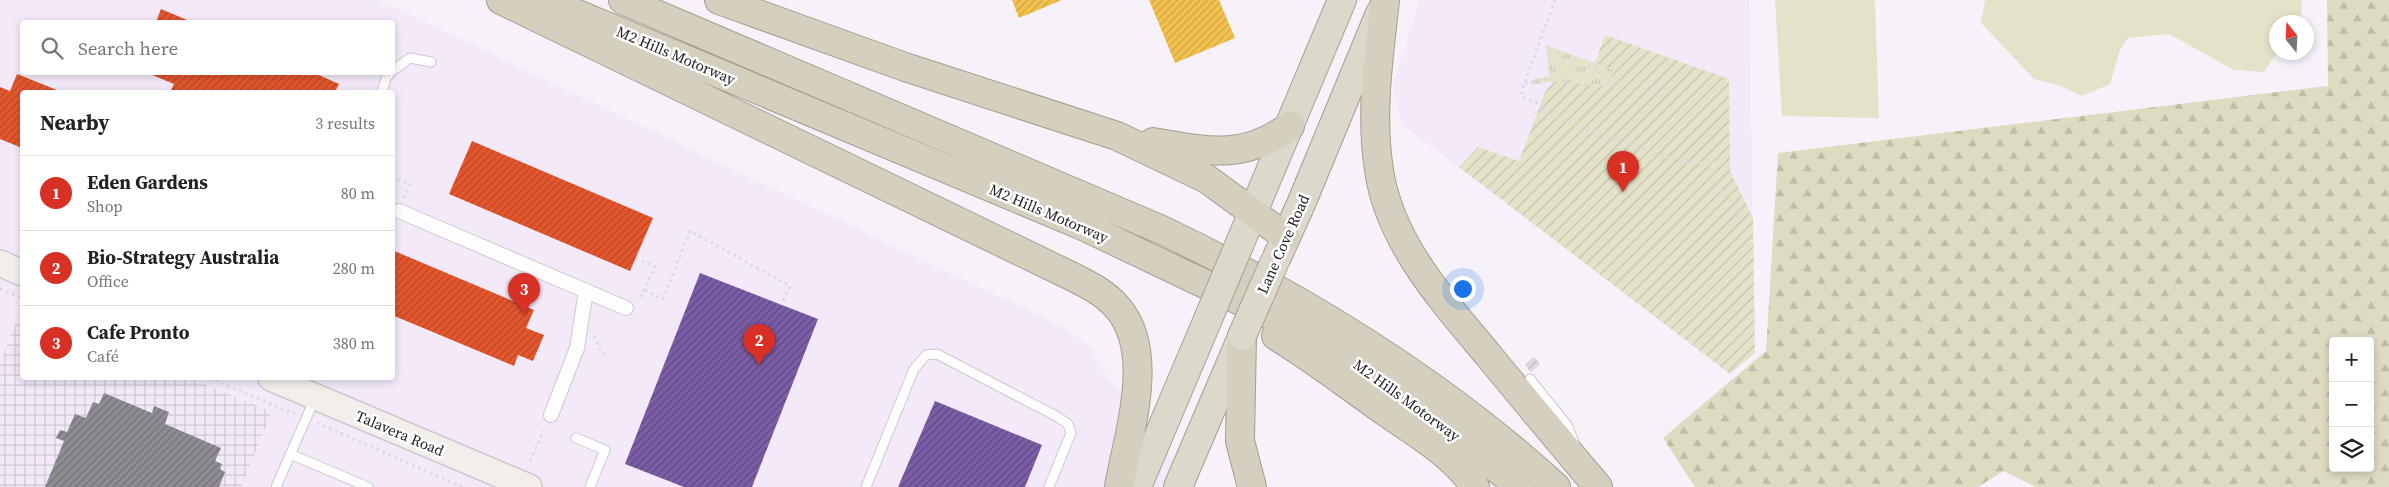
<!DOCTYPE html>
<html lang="en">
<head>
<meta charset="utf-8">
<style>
  body { margin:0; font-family:"Source Serif 4",serif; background:#f2f2f2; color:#222 }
  .controls { position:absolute; right:15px; bottom:15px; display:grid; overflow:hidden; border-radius:5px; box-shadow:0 2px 8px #0003 }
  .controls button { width:45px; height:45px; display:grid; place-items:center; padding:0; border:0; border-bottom:1px solid #e0e0e0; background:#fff; color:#222; font:25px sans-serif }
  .compass { position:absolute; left:2269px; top:15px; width:45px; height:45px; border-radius:50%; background:#fff; box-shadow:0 2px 8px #0003; rotate:342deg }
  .you { position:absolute; left:1462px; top:288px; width:18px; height:18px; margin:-12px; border:4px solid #fff; border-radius:50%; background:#1a73e8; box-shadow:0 0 0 8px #1a73e833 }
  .badge { display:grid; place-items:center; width:32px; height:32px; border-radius:50%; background:#d93025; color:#fff; font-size:16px; font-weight:700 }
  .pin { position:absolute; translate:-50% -41px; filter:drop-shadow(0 1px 2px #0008) }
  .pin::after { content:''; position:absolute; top:26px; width:18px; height:15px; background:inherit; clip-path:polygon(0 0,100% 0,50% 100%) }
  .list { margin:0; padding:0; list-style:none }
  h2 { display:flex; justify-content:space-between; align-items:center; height:65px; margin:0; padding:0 20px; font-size:21px }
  h2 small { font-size:16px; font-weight:400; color:#767676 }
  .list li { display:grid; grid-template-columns:32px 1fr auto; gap:15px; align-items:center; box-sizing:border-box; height:75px; padding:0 20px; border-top:1px solid #e0e0e0 }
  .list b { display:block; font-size:19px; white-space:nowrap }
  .list p { margin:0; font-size:16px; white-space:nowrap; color:#767676 }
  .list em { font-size:16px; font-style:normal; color:#767676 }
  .icon { flex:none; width:28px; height:28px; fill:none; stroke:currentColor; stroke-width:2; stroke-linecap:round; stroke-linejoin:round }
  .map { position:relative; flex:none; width:2389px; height:487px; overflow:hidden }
  .search { position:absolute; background:#fff; box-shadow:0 2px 8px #0003; left:20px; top:20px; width:375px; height:55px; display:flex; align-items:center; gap:12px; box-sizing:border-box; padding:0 18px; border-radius:5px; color:#767676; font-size:19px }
  .panel { position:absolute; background:#fff; box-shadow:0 2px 8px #0003; left:20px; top:90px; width:375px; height:290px; border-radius:5px }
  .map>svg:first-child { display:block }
</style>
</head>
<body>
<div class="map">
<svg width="2389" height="487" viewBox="0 0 2389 487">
  <defs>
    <pattern id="industrial-grid" width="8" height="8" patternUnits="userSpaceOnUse" patternTransform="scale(1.25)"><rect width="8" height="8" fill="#f3e9f9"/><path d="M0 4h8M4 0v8" fill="none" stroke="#d0c8d5"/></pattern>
    <pattern id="forest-firs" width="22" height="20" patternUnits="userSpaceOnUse" patternTransform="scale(1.25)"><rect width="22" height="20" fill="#dddbc0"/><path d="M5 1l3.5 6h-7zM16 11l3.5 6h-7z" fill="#bebca5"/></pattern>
    <pattern id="park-tufts" width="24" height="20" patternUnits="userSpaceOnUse" patternTransform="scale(1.25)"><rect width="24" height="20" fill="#e4e3ca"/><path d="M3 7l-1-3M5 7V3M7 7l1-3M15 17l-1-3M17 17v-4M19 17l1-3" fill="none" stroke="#c3c2ad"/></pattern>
    <pattern id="garden-furrows" width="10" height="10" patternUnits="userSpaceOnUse" patternTransform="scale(1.25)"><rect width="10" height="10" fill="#e4e3ca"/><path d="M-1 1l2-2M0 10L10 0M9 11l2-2" fill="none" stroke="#c3c2ad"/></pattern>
    <pattern id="homes-hatch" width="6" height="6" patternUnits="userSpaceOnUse" patternTransform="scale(1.25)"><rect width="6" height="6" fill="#f2c14e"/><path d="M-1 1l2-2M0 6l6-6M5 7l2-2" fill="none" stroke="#cfa644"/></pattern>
    <pattern id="shops-hatch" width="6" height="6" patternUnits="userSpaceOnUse" patternTransform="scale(1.25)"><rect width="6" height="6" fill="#e4572e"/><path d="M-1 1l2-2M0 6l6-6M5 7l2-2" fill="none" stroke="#b94827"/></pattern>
    <pattern id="offices-hatch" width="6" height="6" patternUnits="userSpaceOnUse" patternTransform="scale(1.25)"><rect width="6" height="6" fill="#7b5ea7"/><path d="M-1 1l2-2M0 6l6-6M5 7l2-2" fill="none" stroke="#5f4980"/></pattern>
    <pattern id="industry-hatch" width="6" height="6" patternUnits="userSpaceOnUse" patternTransform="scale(1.25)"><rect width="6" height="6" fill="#8d8d92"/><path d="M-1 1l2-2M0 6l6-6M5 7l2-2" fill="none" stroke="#737377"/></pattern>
    <pattern id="building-hatch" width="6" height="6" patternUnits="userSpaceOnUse" patternTransform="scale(1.25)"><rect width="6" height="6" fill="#ded9de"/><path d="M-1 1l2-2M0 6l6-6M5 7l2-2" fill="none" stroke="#bebabe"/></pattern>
  </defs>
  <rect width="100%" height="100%" fill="#f7f2fa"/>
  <path fill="#f3e9f9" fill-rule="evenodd" d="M0,0H379L1069,330L1091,348L1100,367L1196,487H0ZM22,22H392V72H22ZM22,92H392V378H22Z
    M1420,0H1749L1755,353L1730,374L1403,125L1392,88Z"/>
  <path fill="url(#industrial-grid)" d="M22,309V378H189L272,412L241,487H0V363Z"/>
  <path fill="#e4e3ca" d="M1775,0H1875L1879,118L1782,116Z
    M1985,0H2302L2301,17L2297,22H2276L2277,53L2264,72L2234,70L2169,34L2128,38L2120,50L2110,84L2082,96L2058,85L2034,79L1981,23Z"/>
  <path fill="url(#forest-firs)" fill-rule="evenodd" d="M2327,0H2389V487H2036L2003,471L1978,487H1695L1663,438L1766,351L1778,153L2328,86ZM2333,341H2370V468H2333Z"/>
  <path fill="url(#park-tufts)" d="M1546,45L1614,70L1608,86L1554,81L1531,85L1533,80L1549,76Z"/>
  <path fill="url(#garden-furrows)" d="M1605,35L1729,79L1730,171L1753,218L1755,353L1730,374L1459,167L1478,147L1519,161L1545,92L1554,81L1608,86L1614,70L1595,63Z"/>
  <path fill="url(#homes-hatch)" d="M1012,0H1062L1019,18Z
    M1149,0H1219L1235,38L1175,63Z"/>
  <path fill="url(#shops-hatch)" d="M161,9L192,22H156Z
    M145,72H312L339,84L335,92H170L174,84Z
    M17,74L62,92H22V148L0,139V87L10,91Z
    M472,141L653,218L630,271L449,194Z
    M392,250L534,310L526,328L544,335L533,361L518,355L514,366L392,315Z"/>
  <path fill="url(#offices-hatch)" d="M700,273L818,319L752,487H684L625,464Z
    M935,401L1042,445L1025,487H898Z"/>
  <path fill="url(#industry-hatch)" d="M104,393L152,413L154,406L169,412L165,424L221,448L215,461L222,464L220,469L225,472L219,487H45L64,441L56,438L60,430L67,432L75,414L86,418L93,402L99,404Z"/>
  <path fill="url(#building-hatch)" d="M1534,357L1540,364L1531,372L1525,365Z"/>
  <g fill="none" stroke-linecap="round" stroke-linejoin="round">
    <defs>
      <path id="service" d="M392,71L410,58L431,62
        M382,92L386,78L391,72
        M1530,379L1567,425L1574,442
        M576,438L605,450L590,487
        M290,454L368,487
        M276,487L315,398
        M866,487L914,369L926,355L937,354L1056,416L1068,424L1071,433L1049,487"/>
      <path id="pedestrian" d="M399,211L626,308
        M551,415L577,348L586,291"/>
      <path id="secondary" d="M0,263L22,273
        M271,378L529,487"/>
      <path id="trunk" d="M1240,243L1342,0
        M1277,257L1301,204L1380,13
        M1137,487L1208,319
        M1178,487L1242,337"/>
      <path id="motorway" d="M501,0L1073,277C1089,285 1105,293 1117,307C1157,352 1128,434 1119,487
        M544,0L1083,226L1297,328L1386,381L1520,487
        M623,0L1162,230C1304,298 1440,381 1556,487
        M719,0L905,67L1117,136L1207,179L1286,237
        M1385,0C1379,56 1370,113 1379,170C1389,242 1444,302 1489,356C1525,400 1562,444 1598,487
        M1153,142C1206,151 1243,161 1290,126
        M1242,336L1240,441L1252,487
        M1276,336C1314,359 1350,387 1387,413C1417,434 1454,455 1475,487"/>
    </defs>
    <use href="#service" stroke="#cdc8cf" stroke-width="11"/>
    <use href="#pedestrian" stroke="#cdc8cf" stroke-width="16"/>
    <use href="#secondary" stroke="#cdc8cf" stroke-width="28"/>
    <use href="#trunk" stroke="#a69e8f" stroke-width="30"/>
    <use href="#motorway" stroke="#a69e8f" stroke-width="30"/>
    <path stroke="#dcdadd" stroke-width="3" stroke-dasharray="2.5 4" stroke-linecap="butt" d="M1555,0L1522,90V97L1545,106L1543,113L1680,162H1712V182L1738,208L1737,220
      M1618,82L1622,71
      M1525,83L1552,78L1549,49L1561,53L1563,62L1582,68H1596L1604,79L1610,82
      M1653,93L1656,85
      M392,176L410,184L404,198
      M636,258L655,267L639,300
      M0,289L22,298
      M645,290L663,299L690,231L790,286L781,305
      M594,336L601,352L608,358
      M209,378L295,414
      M317,423L463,487
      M530,461L544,430"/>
    <use href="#service" stroke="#fefdfe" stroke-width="9"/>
    <use href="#pedestrian" stroke="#fefdfe" stroke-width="14"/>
    <use href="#secondary" stroke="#f2efeb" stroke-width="25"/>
    <use href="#trunk" stroke="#dcd8cb" stroke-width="28"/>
    <use href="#motorway" stroke="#d4cfbe" stroke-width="28"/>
    <defs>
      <path id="trunk-bridge" d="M1208,319L1240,243
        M1242,336L1275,261"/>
    </defs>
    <use href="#trunk-bridge" stroke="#a69e8f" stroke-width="30" stroke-linecap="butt"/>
    <use href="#trunk-bridge" stroke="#dcd8cb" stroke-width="28"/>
  </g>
  <g text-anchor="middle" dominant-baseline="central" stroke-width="5" stroke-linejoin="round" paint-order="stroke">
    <g font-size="15" fill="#242026" stroke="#fff">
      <text transform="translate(676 55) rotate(23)">M2 Hills Motorway</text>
      <text transform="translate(1049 213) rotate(23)">M2 Hills Motorway</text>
      <text transform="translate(1283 244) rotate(-66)">Lane Cove Road</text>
      <text transform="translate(1407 400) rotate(36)">M2 Hills Motorway</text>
      <text transform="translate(400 433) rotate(23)">Talavera Road</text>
    </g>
  </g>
</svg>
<div class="controls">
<button>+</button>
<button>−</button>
<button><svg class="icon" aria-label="layers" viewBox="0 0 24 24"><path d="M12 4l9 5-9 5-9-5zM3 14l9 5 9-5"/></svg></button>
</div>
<svg class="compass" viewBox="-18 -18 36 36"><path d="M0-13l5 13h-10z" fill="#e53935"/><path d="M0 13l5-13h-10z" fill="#767676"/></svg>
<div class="you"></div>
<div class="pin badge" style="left:1623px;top:192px">1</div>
<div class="pin badge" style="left:759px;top:365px">2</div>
<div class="pin badge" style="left:524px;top:314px">3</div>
<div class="search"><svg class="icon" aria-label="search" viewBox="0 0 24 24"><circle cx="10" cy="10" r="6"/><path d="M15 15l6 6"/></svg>Search here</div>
<section class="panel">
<h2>Nearby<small>3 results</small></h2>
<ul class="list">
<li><span class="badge">1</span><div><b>Eden Gardens</b><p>Shop</p></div><em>80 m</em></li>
<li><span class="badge">2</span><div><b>Bio-Strategy Australia</b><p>Office</p></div><em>280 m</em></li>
<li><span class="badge">3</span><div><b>Cafe Pronto</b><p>Café</p></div><em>380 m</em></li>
</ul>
</section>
</div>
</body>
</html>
